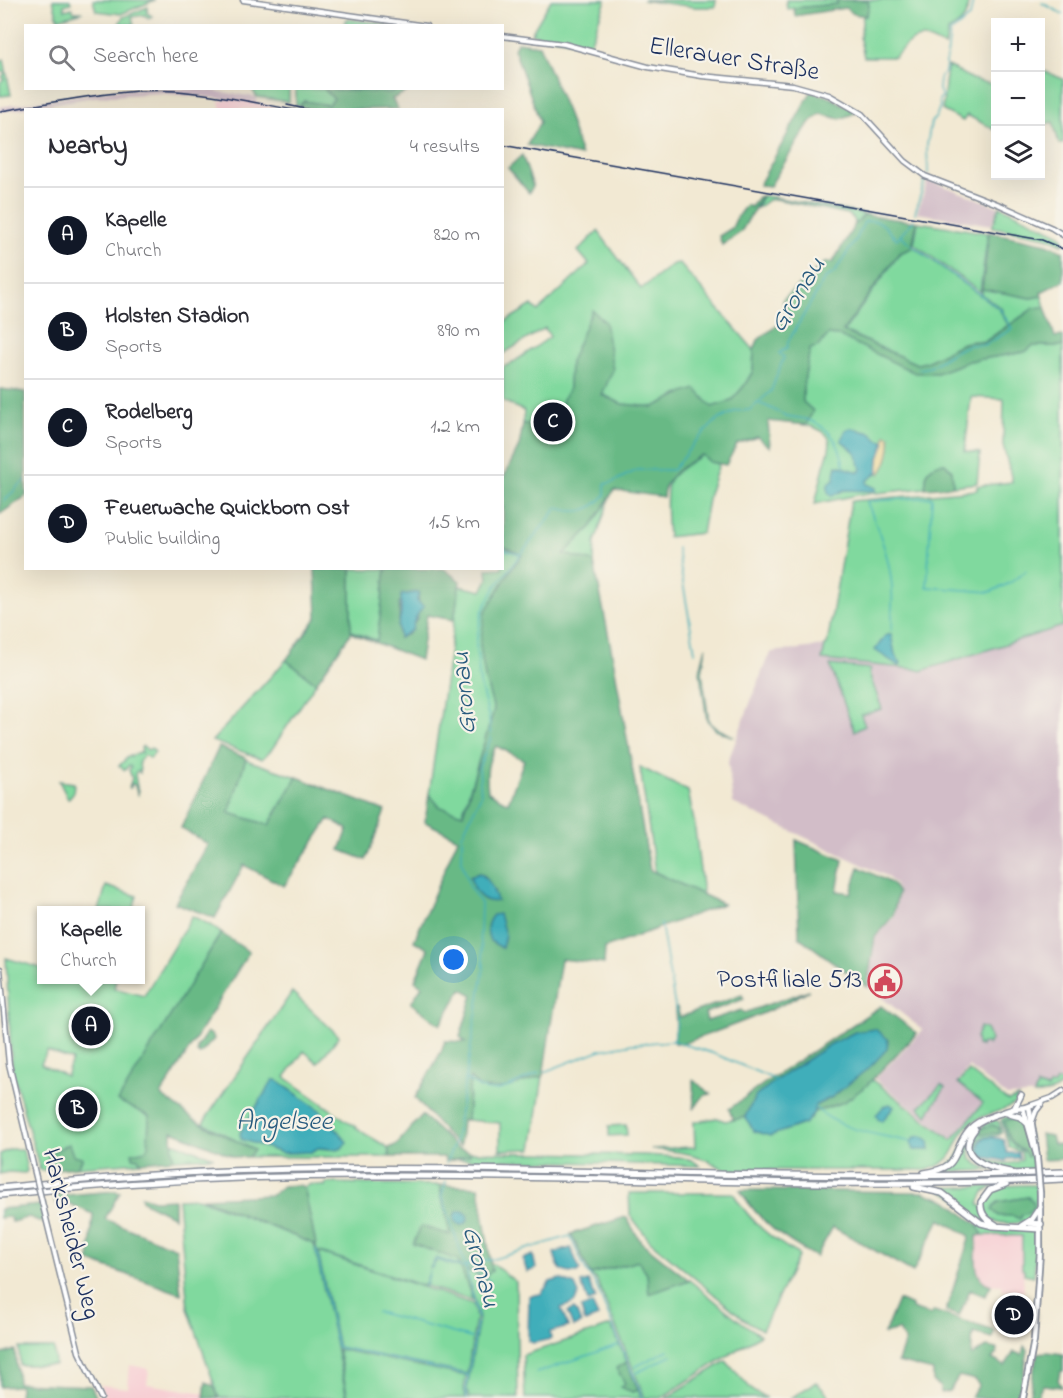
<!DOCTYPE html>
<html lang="en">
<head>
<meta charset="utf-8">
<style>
  body { margin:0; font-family:"Indie Flower",sans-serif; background:#f2f2f3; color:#2b2b33 }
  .controls { position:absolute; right:18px; top:18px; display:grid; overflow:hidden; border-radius:0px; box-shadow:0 6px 24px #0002 }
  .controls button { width:54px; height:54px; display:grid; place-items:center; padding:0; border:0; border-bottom:2px solid #e1e1e2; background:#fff; color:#2b2b33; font:30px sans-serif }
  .you { position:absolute; left:454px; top:960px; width:21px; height:21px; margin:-15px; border:4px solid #fff; border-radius:50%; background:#1a73e8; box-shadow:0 0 0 9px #1a73e833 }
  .badge { display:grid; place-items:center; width:39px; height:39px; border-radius:50%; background:#111827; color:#fff; font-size:20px; font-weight:700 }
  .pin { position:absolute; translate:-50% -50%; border:3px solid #fff; box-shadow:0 2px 6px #0006 }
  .popup { position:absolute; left:37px; top:906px; width:108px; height:78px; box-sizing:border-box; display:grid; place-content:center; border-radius:0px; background:#fff; filter:drop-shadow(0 2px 4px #0005); font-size:20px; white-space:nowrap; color:#7c7c81 }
  .popup b { font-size:22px; color:#2b2b33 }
  .popup::after { content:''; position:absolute; left:50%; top:100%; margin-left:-12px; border:12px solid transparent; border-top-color:#fff }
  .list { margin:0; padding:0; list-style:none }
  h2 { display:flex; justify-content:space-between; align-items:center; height:78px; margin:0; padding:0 24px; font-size:26px }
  h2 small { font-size:20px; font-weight:400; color:#7c7c81 }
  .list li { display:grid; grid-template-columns:39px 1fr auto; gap:18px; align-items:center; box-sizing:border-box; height:96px; padding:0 24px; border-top:2px solid #e1e1e2 }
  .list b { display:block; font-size:22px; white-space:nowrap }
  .list p { margin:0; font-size:20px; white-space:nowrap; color:#7c7c81 }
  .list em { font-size:20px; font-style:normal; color:#7c7c81 }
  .icon { flex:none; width:33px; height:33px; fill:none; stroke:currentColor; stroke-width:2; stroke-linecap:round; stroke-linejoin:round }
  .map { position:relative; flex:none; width:1063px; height:1398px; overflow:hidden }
  .search { position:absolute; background:#fff; box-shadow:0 6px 24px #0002; left:24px; top:24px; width:480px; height:66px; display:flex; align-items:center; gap:15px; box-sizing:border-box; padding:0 21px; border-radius:0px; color:#7c7c81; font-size:22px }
  .panel { position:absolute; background:#fff; box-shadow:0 6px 24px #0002; left:24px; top:108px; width:480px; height:462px; border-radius:0px }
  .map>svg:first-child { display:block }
</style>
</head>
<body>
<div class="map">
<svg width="1063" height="1398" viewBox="0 0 1063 1398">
  <rect width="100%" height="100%" fill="#f7f3e8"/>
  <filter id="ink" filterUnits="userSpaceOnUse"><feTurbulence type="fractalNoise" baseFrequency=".0167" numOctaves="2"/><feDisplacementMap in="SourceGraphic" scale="12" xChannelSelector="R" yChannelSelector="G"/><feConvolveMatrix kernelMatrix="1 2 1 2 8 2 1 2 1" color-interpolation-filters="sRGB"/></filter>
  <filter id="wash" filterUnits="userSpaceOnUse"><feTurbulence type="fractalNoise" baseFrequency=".008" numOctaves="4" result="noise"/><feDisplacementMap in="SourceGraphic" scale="24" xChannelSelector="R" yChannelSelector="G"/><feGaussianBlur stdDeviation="1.35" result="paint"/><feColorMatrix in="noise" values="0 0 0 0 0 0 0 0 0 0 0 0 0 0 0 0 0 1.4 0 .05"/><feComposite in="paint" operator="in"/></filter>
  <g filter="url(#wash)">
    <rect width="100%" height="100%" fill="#f2e9d3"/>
    <path fill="#f7cfd4" d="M232,99L255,102L282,109H221L219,101Z
      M977,1235L1022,1236L1024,1292L1002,1291V1285L987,1284L980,1280L977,1273Z
      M130,1365L149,1369L147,1384L204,1393V1398H105L100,1385L128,1388Z"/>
    <path fill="#d2bdc8" d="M121,89H200L257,97V102L159,93L93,97L0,112V107Z
      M928,180L999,207L991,225L917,213Z
      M1063,626V1082L1047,1094L1007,1096L969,1067L957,1083L982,1103L952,1139L875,1079L923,1030L868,987L876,937L894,917L899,893L894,883L886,876L733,803L728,761L767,659L772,652L825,646L822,660L914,669L921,671Z"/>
    <path fill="#80d99e" stroke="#4e847e" stroke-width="1.5" fill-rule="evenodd" d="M53,0H70L71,3L64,5L65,10L72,8L74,12H83L58,19Z
      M93,0H155L121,14L96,11Z
      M551,0H606L590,44L531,34Z
      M642,0H716L715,7H695Z
      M786,0H837L838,4L787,9Z
      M868,0H968C968,17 963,23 948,31L945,47C929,39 921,32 905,46C900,50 899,54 894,57H864L860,39L863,16H866L869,7Z
      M148,7L147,13L152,16L149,18L144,15L132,17L134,25L119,24L123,17Z
      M347,19L398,25H344Z
      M4,59L11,95L0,96V82L4,79L2,77L5,73L0,71V61Z
      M948,66L972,79L995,85V130L967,115L963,121L942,110C945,95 944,81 948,66Z
      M1041,70L1063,79V144H1059L1053,122L1041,125Z
      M252,89H289V102L257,97Z
      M296,89H324L335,100L328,105L304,101L299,106L296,105Z
      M345,89H399L389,93L350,91Z
      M762,196L773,197L868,215L855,224L854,219L847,214L776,199L768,200L756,209Z
      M1000,206L1059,234L1063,238V244L1047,237L992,227Z
      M918,222L988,233L980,292L914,244Z
      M598,231L641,289L673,264L679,263L754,350L753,371L744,386L731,401L712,407L678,395L655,407L622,404L602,394L570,362L569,389L563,399L559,415L558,430L544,425L523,424L524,411L503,401V367L512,363L550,337L545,328L503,354V323L532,305L538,311L589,264L578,251Z
      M914,247L999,309L1008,325L984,342C956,336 942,361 917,364L844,331L900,253Z
      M982,289L1031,298L1042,296L1045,307L1034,308L1009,325L1001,308L981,294Z
      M828,335L839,336L937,373L969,361L1025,352L1032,346H1063V626L921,671L914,669L822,660L825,646L827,645L851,501L977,490V486L1012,482V480L1003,445L1004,399L971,397L965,451L980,453L977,483L953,486L952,470L945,463L937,464L927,472L925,488L858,495L815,504C818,491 821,479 824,466C832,442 836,433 806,425L813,411L803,402V387L810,349L819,345Z
      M702,455L710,462L719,464L709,494L702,533L668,537C667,525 664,486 671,477C679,467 691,461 702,455Z
      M610,497L595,542L594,562L564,554L592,526Z
      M503,546L523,555L511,569L480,645L485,678L494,710L462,815L440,807L429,794L459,586L482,591L488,579L487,569L502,568Z
      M351,569H386L377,641L351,631Z
      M706,647L702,672L709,722C715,730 727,731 734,737L716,730L707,720L700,671Z
      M286,660L316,683L272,749L262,759L212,741Z
      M830,665L871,669L869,673L882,709L861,715L865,726L854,731Z
      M143,746L148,750L151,748L155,752L150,759L144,755L139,761L140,773L137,771L135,774L137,787L139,790L138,794L134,784H131V787L129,788L132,778L129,770L131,767L129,765L125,770L119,766L128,757L142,752L141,748Z
      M246,758L249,761L297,777L269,825L229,813Z
      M640,767L688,791L694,821L703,895L655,872Z
      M59,781L74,783L73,793L68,799Z
      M106,886L137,896L133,910H99Z
      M192,916L210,925L221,933L119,1101L149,1116L148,1146L146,1150L138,1152L140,1162L77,1167V1157L73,1155L69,1148L64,1145L61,1149L49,1153L47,1170H40L13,1073L11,1055L6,958L41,968L42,980H116L114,988L144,996ZM47,1051L72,1060L66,1076L41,1064Z
      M292,992L339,1036L318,1063L304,1051L285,1077L367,1135L384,1145L388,1148L390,1157H248L254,1150L203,1123ZM273,1080C283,1082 328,1116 333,1126C336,1133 336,1143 338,1150L318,1148L311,1152L282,1153L241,1139Z
      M980,1027L986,1029L991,1040L988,1045L986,1043L981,1044V1047L977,1045L976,1037Z
      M969,1071L1008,1101L1018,1097L1016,1103C1003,1112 986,1113 973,1122C949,1140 964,1159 927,1170H725C698,1153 682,1152 651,1149L695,1147L694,1122L717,1118L725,1121L745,1117L754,1131L811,1118L814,1112L844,1102L873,1080L952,1140L983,1103L958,1083Z
      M543,1076L532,1149L500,1150V1123L467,1120L470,1077L502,1089Z
      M1056,1081L1063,1082V1085L1052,1092L1034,1095L1037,1086L1048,1089L1049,1086L1054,1085Z
      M941,1085L945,1088L927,1115L919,1107Z
      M1005,1117H1016C1033,1128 1031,1151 1034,1169C1021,1169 1003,1172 991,1166C960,1152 968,1130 995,1120L999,1122L1002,1132L999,1135L980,1138L977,1147L980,1156C989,1163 1012,1167 1022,1159L1021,1152L1009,1148L1001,1120ZM1004,1121L1032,1156C1013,1147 1008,1142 1004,1121Z
      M626,1125L627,1135L609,1136V1126Z
      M971,1130C968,1154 966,1162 992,1170L941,1172L957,1157Z
      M172,1142L214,1157L173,1159Z
      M10,1149H23L27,1171L25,1173L8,1172L0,1174V1154Z
      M470,1152L644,1155L679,1157L692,1160L700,1166L459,1159L463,1156L469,1155Z
      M326,1183L440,1185L441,1196L461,1266L436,1258L430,1268H432L437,1260L462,1268L473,1301L426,1286L430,1270L424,1286L317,1251L304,1187L311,1184L325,1186Z
      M1036,1185C1036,1194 1039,1207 1033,1216C1026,1225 1002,1225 992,1220C973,1210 989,1191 1003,1187C1013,1184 1025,1185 1036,1185ZM1028,1197L1033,1201L1032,1210L1022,1215L1021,1218L993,1206L998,1202Z
      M994,1186L984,1192L979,1203L992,1224L983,1222L951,1195L936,1188Z
      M629,1193H733C751,1223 769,1237 799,1255L762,1330L745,1320L650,1241L630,1215Z
      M198,1198L314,1244L347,1398H219L188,1308L178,1199Z
      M979,1225L1035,1231L1037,1238L1034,1276L1024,1274V1270L1022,1269V1236L983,1235L978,1227Z
      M318,1252L473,1304L476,1318L467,1374L338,1347Z
      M639,1261L647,1274L649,1294L689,1280C713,1298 736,1320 760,1335L661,1398H645L597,1281L590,1274Z
      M490,1262L516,1282L518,1398H469L467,1389L479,1318L466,1268L486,1281H488L485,1276L492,1271Z
      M611,1326L627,1362L617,1368L632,1392L638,1390L641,1398H525L523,1355Z
      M19,1348H54L55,1365H20Z
      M338,1349L466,1376L464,1389L466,1398H348Z
      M726,1361L754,1392L767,1398H666Z
      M816,1382L831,1398H791Z"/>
    <path fill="#68b985" stroke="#427472" stroke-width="1.5" fill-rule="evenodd" d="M837,0H868L869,7L866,16L854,14L845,8L795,16L794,8L837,4Z
      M517,42L539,45L567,112L581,156L527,145L540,122L514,49Z
      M324,89L389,93L399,89H412L392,99L398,109L318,110L299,106L304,101L328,105L334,99Z
      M811,92L827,96L852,109L855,113L840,119L821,114L809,123L770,186L759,185Z
      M522,155L533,186L529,193L508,168Z
      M762,196L741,232L722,245L719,236L732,228L737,217L746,205L751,207L758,197Z
      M864,215L917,222L912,248L899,253L843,331L917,364C942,361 957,336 984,343L1034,308L1045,307L1055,337L1063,336V346H1033L1025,352L969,361L937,373H915L840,336L828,335L819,346L810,349L803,387V402L813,411L806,425L768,421L770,447L757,437L737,444L726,465L710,462L702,455C686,464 663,477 663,497L614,490L592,526L564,554L594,562L613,658L650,870L723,904L605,948L604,964L561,959L543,1076L502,1089L480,1088L470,1078L467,1120H462L460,1146L450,1138L415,1098L441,1052L445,1041L466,1042L460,1037L473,995L462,989L440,1025L411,1003L422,986L415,981L428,949L414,941L458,838L425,822L429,794L440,807L463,814L494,710L485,678L480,645L485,612L511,569L522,555L503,546V479L519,446L523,424L544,425L558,430L559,425L554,419L559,415L563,399L569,389L570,362L592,310L605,322L613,370L602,395L622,404L654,407L678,395L696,389L712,407L731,401L744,386L753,371L754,350L758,340L785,319L783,299L824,263L833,262L855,224ZM496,746L524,760L508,803L488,792C486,774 486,763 496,746ZM479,873L485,876L495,892L470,877Z
      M989,232L1047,244L1063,251V281L1041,292L1042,296L1031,298L982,289Z
      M0,389L25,392L26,496L0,514Z
      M945,463L952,471L953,486L925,488L927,472L937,464Z
      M315,569H351V631L377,641L386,569H444L460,581L454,620L427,615L420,660L351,633L316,683L286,660L317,617ZM418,593L419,611L417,618L408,634L399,638C397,626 401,615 399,603Z
      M219,747L246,758L229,813L269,825L297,777L385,811L366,860L340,850L348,829L329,819L284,886L244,865L215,918L175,903L208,844L181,828Z
      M796,840L843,860L837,891L851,893L859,867L891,883L898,893L893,916L875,937L867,987L799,937Z
      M221,933L249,952L161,1095L195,1120L254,1150L248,1157H235L172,1131L173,1159L140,1162L138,1158L133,1157L132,1153L146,1150L148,1146L149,1116L118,1101Z
      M809,990C769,1014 725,1028 682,1044L674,1043L676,1024L675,1009L677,1008L680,1017L742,995L744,999L705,1013L707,1021L741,1010L744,1013Z
      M881,1006L917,1033L866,1086L844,1102L814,1112V1106L832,1097L856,1077L875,1029L855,1032L829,1045L776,1080L755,1097L745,1117L733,1120L729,1109L769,1080Z
      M207,1032L213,1036L214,1039L200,1054L197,1052V1047Z
      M693,1080L711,1094L704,1095L694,1109Z
      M422,1115L457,1148L470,1152V1155C459,1156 458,1161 445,1161L444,1157H390L388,1148L396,1145Z
      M1013,1118C1029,1124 1029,1142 1032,1156L1027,1157L1024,1151C1009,1145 1007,1136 1004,1121Z
      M993,1125L999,1128V1133L980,1134L982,1128Z
      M1040,1134L1051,1136L1053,1144L1063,1145V1159L1043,1160Z
      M69,1144L73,1155L82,1157V1160L77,1167L47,1170L49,1153Z
      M299,1185L304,1187L316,1245L202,1198L272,1195L283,1186Z
      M440,1185L479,1187L492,1271L485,1276L488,1281H486L466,1269L475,1303L473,1301L458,1260L413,1244L421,1226L450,1235Z
      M740,1190L923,1192L948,1201L963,1214L979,1225L978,1227L983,1235L977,1236C977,1252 970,1280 991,1285L985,1296L970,1290L959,1316L946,1311L970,1236L940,1219L913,1272L833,1227L816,1257C783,1239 760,1223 740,1190Z
      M116,1191L120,1192L105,1219L176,1248L181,1294L89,1261L93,1214L63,1201L55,1203L54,1196Z
      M141,1196L154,1200L174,1199V1217L142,1201Z
      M1028,1197L1033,1201V1207L1029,1213L1022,1215L1020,1219L1013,1216H999L992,1210L998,1202Z
      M40,1205L44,1223L29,1217L12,1222L10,1217L0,1218V1209Z
      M626,1217L641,1242L689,1280L649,1294L647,1274L638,1261L590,1274L571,1234Z
      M898,1300L912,1306V1309L930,1315L934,1311L994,1331L992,1338L973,1333L971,1356L987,1347L997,1349V1353L992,1359L1005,1366L1014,1352L1022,1355L1024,1346L1028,1350L1019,1398H973L971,1397L979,1385L975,1380L959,1376L949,1391L941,1393L940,1387L933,1382V1371L898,1362L905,1341L899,1330L884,1334Z
      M15,1350L18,1383L91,1386L97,1398H19L20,1386L0,1387V1355Z
      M1047,1352L1063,1354V1371L1060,1372L1058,1380L1062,1387L1043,1385L1036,1398H1029L1037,1353Z
      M627,1362L638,1390L632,1392L620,1387L625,1383L616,1368Z
      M206,1382L214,1386L219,1398H204Z"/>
    <path fill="#eeda9e" stroke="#84847e" stroke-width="1.5" d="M886,435L890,436C891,449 888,463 880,474C875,463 883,446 886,435Z"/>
    <path fill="#3faeba" stroke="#2d6e8c" stroke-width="1.5" d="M851,428L871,433L877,439L885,442L879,458L878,472L867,481V484L876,488V491L844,490L832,496L828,492V484L834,479L837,465L859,472L861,469L856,453L841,440L846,430Z
      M419,592L417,601L424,607C417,613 413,622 412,630L399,638L398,626L401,614V595Z
      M891,634L895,655L901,663L899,666L875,650L885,636Z
      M479,873C488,877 494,891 497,901C481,904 474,891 470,877Z
      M499,914L505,935L502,948L490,941C486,930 486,923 493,915Z
      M875,1029L888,1039L887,1049L871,1066L832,1097L814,1106V1112L806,1123L770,1136L754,1131L745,1117L755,1097L776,1080L829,1045L855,1032Z
      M273,1080H276L321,1111L347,1142L341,1149L318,1148L311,1152L282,1153L241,1139L240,1133Z
      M890,1104L894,1107L882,1121L878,1119L876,1115L884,1106Z
      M922,1136L929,1141L930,1150H914L911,1142L915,1137Z
      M989,1137L1003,1139L1007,1153H1018L1019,1158L1007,1159L1006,1161L983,1157C979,1152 977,1145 982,1139Z
      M454 1218a7 7 0 1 1 14 0a7 7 0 1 1-14 0Z
      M571,1248L580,1270L577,1273C560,1274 558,1268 554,1253Z
      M533,1255L536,1269L527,1272L523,1259Z
      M560,1279L575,1285L579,1294L574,1303L561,1308L568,1327L550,1332L551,1339L533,1343L528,1341L529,1296L541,1294L550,1282Z
      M588,1281L596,1299L588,1302L581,1283Z
      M592,1304L598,1317L585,1322L581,1308Z
      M574,1309L577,1313L581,1324L573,1327L567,1312Z"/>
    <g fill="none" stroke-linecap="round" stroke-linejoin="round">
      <path stroke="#3faeba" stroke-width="1.5" d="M1042,3L1063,14
        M928,174L927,145L931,122L936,117L940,106L939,100L942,96L939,90L940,77L945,72L950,32C959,28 962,22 970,17L973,0
        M915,213L925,180
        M902,236L910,244
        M912,245L1000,309L1012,329L985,345H969L957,350L930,367L919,369
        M758,403C768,406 775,411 784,415C791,418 800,417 808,420C830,427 840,443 844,466
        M870,501L867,502C881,536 895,570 892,607C891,616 894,622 891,630
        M872,501L932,497L927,587L990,592L1010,583L1026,571
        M4,502L18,486L26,480
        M677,548L695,652
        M502,549L520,554
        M661,924L677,1019L674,1041
        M544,1072L600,1050L632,1044L673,1041L715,1054L776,1080
        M465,1078C494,1103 509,1085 539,1073
        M813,1106C840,1131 877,1134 911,1142
        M446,1163L455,1141L484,968L480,935L481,903L470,888L462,862V835L481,795L479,767L491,738L489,718L480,684L476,644L482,612L496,586L557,508C579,514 590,512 605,495V484L613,482L637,470H673L694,443L716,421L736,411L750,410L771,391L784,357L779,353L787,348L788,342L825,278L834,273L857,238L864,222C884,218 883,227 897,239L914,220
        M446,1181L442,1195L466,1268L478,1318L466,1389L467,1398
        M316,1249L337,1347L468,1375
        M494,1259L570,1236L586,1271L595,1283L643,1398
        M466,1265L490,1281L489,1290
        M466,1265L492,1259
        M431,1268L436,1259L465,1268
        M425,1286L430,1271
        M377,1312L471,1338
        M635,1367L668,1350
        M536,1373L618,1345
        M636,1373L672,1355"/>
    </g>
  </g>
  <g filter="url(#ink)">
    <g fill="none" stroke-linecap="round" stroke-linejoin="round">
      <defs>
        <path id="secondary" d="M243,0L426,26
          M502,36L564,44L648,67L702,76L793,85L829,95L862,114L905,161L925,176L1000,205L1052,228L1063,235
          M0,969L9,1064L35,1173
          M1029,1106L1052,1098L1063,1091
          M1032,1122L1036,1111L1043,1102
          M42,1202L79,1352L101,1398"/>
        <path id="primary" d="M1037,1157L1023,1108L1029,1106L1037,1157V1158
          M1023,1398L1034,1340L1040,1252V1193"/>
        <path id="highway" d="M1014,1109L1021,1095
          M1009,1114L1020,1117L1027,1123
          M975,1129C953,1157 988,1168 1010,1172
          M924,1173C963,1167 950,1154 968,1131C976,1121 989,1117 1001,1113C1008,1111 1015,1107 1023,1108
          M914,1187L942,1193L981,1223L993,1226L1040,1229
          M0,1188C87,1179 174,1172 261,1170C529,1163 796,1184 1063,1172
          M0,1195C131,1181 263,1175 395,1176C618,1176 840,1190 1063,1179
          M1029,1223L1041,1224
          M996,1225C986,1219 980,1214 981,1202L990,1190L1006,1184
          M1021,1226L1032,1219L1040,1207"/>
      </defs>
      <use href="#secondary" stroke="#868c98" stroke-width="7"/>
      <use href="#primary" stroke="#868c98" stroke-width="8"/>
      <use href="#highway" stroke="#868c98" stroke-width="8"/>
      <use href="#secondary" stroke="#fff" stroke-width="4"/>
      <use href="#primary" stroke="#fff" stroke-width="4.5"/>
      <use href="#highway" stroke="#fff" stroke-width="5"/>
      <path stroke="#1b2f5e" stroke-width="1.5" d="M287,105L310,110
        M0,111C58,102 119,88 177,91C217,94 256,103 295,110
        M502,145L1042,240L1063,249"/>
      <defs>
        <path id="secondary-bridge" d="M35,1173L42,1202"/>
        <path id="primary-bridge" d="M1037,1158L1040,1193"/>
      </defs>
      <use href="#secondary-bridge" stroke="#868c98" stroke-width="7" stroke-linecap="butt"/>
      <use href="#primary-bridge" stroke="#868c98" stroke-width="8" stroke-linecap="butt"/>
      <use href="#secondary-bridge" stroke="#fff" stroke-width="4"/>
      <use href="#primary-bridge" stroke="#fff" stroke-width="4.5"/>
    </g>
  </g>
  <defs>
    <symbol id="civic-ring" viewBox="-11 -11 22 22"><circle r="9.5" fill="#f7f3e8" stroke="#d1495b" stroke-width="1.5"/><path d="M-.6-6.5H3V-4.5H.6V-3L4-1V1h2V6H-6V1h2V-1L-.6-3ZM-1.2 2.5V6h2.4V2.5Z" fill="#d1495b"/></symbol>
  </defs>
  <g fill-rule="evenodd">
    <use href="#civic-ring" x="866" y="962" width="38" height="38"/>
  </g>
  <g text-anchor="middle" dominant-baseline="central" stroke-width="4.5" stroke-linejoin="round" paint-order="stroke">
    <g font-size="26" fill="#1b2f5e" stroke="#f7f3e8">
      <text transform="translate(734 60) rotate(9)">Ellerauer Straße</text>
      <text transform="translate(70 1234) rotate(76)">Harksheider Weg</text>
    </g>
    <g font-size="26" fill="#1b2f5e" stroke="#f7f3e8" text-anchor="end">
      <text x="862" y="981">Postfiliale 513</text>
    </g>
    <g font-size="27" font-style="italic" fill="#285b7e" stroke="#f7f3e8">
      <text transform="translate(798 295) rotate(-58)">Gronau</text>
      <text transform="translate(465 693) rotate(-95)">Gronau</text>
      <text x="284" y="1122">Angelsee</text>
      <text transform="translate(480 1267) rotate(75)">Gronau</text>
    </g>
  </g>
</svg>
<div class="controls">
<button>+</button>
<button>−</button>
<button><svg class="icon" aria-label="layers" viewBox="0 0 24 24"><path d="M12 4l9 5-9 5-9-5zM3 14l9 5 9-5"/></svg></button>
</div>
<div class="you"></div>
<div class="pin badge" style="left:91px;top:1026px">A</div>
<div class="popup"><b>Kapelle</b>Church</div>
<div class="pin badge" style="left:78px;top:1109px">B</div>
<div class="pin badge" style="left:553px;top:422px">C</div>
<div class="pin badge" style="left:1014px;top:1315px">D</div>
<div class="search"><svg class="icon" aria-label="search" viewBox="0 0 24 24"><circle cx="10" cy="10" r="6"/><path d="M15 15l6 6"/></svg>Search here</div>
<section class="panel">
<h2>Nearby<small>4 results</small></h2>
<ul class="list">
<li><span class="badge">A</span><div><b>Kapelle</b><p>Church</p></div><em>820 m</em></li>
<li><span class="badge">B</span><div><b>Holsten Stadion</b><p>Sports</p></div><em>890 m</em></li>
<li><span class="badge">C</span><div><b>Rodelberg</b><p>Sports</p></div><em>1.2 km</em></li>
<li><span class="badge">D</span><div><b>Feuerwache Quickborn Ost</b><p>Public building</p></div><em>1.5 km</em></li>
</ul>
</section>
</div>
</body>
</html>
